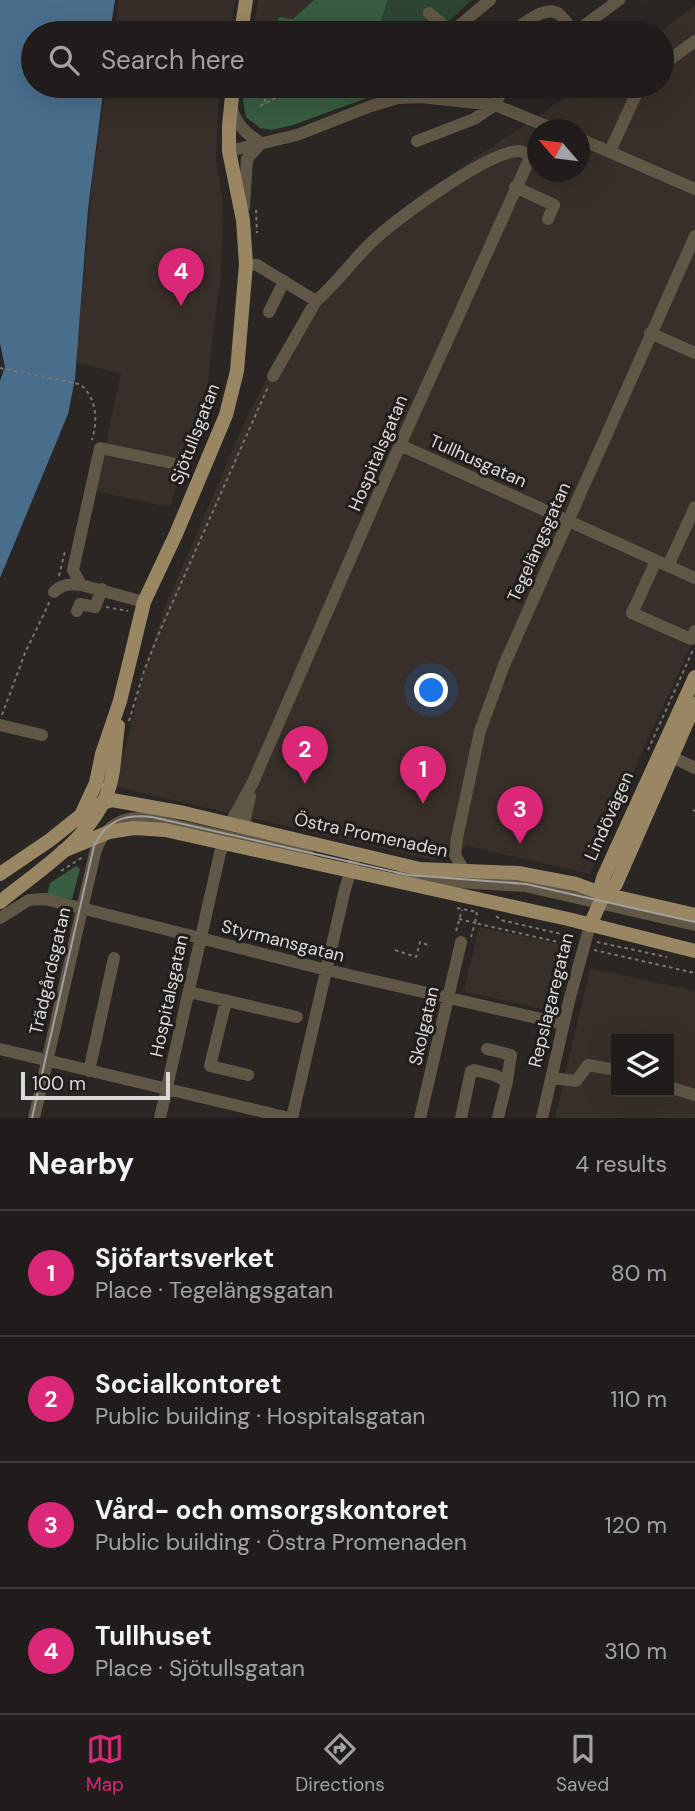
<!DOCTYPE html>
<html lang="en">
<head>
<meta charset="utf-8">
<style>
  body { margin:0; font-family:"DM Sans",sans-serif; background:#282524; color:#f1f3f6 }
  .controls { position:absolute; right:21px; bottom:21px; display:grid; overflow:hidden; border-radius:0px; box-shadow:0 7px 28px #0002 }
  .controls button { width:63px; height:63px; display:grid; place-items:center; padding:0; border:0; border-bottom:2px solid #3d3a3a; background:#201c1b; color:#f1f3f6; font:35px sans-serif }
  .compass { position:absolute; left:527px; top:119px; width:63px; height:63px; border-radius:50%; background:#201c1b; box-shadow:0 7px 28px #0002; rotate:298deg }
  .scale { position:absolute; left:21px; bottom:18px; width:149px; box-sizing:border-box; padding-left:7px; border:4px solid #dbd9d7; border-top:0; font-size:19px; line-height:24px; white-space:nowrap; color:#dbd9d7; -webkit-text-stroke:5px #201d1b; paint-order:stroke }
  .you { position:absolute; left:432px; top:691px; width:24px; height:24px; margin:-18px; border:5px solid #fff; border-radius:50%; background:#1a73e8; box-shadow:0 0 0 10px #1a73e833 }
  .badge { display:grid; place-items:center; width:46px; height:46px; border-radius:50%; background:#db2777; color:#fff; font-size:23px; font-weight:700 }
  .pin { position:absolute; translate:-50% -58px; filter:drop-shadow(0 2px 4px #0008) }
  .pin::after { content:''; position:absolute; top:37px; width:24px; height:21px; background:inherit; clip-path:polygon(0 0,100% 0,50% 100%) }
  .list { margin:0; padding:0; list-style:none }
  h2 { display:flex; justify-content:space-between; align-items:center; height:91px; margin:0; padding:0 28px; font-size:30px }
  h2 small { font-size:23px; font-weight:400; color:#a2a1a3 }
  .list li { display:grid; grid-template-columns:46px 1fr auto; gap:21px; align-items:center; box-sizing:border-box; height:126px; padding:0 28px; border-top:2px solid #3d3a3a }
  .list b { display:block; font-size:26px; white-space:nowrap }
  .list p { margin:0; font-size:23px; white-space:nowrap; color:#a2a1a3 }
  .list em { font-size:23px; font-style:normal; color:#a2a1a3 }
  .icon { flex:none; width:38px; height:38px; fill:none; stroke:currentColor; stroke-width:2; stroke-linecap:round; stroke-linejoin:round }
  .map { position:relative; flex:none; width:695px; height:1118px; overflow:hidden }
  .search { position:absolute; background:#201c1b; box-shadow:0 7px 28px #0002; left:21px; right:21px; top:21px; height:77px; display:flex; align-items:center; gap:18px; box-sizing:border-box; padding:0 24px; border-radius:38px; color:#a2a1a3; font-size:26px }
  .sheet { height:595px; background:#201c1b }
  nav { display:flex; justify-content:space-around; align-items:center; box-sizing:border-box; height:98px; border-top:2px solid #3d3a3a; background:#201c1b; font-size:19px; color:#a2a1a3 }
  nav a { display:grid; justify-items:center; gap:4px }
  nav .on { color:#db2777 }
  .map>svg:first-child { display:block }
</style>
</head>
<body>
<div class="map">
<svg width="695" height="1118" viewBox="0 0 695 1118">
  <rect width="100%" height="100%" fill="#2a2624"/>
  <path fill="#382f2a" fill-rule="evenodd" d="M119,0H235L229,33H114Z
    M258,0H314L293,19L279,17L276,33H253Z
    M695,6V637L615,811L590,874L468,846L433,860L116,787L143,675L165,607L246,419L298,320L379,228L426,191L583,86H662V33H658ZM538,130H580V172H538Z
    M106,86H219L216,159L223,203L221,272L205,404L190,453L169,507L95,491L121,374L76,362L92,185Z
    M479,927L564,945L550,1011L464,991Z
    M590,968L695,991V1118H555ZM616,1039H669V1092H616Z"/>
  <path fill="#2d4532" d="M388,0H472L436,33H391L379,27Z"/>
  <path fill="#385d40" d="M314,0H388L379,27L391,33H276L279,17L293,19Z
    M245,86H412H400L293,125L271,130L260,128L246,117L243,101Z
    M76,866L80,869L72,899L47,895L50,883Z"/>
  <path fill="#496e8c" d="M0,0H115L110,33H33V86H104L88,209L75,379L68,414L0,578V381L5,367L0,343Z"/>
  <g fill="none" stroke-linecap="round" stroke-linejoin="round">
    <path stroke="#787573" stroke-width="2" stroke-dasharray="3.5 3.5" stroke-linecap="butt" d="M264,102L272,86
      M260,106L291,90L309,88L312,86
      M256,210L257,233
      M0,368L79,384C97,396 98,421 92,440
      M59,576L65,551
      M106,607L128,611
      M2,715L25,653L50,601
      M129,721L144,671L159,633L268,387
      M648,750L693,650
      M693,810L695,811
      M61,871L83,857
      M457,908L477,912
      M477,912L475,923L571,945
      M496,916L501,920L574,937
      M459,919L475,923L471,937
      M456,931L462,910
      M563,942L566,930
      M597,942L667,957
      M395,950L416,957L420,942L428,945
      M594,950L695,973"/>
    <path stroke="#605746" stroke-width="12" d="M429,13L449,30H454L490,0
      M511,32C523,25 545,4 559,14C565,19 570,27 575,32
      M574,33L619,0
      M662,65L695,41
      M231,107C237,125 245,133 261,143
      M580,139L695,189
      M417,141L474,119L495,105L504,86
      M229,151L297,135L371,106L398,98L421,97L495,105L556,130
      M610,151L640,86
      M515,187L554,205L548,219
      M244,207L247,159L261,143
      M246,264L257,265L316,301C338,282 354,258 376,238C400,217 488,151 519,151C522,151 527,154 529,155
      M269,312L284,281
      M650,333L695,353
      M273,376L316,301
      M400,445L695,578
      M656,561L632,613L691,639L695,631
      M668,566L695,507
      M81,585L73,570L100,448L172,463
      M54,592C61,584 72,584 81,585L144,602
      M77,611L80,604L95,607L102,589
      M0,725L42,735
      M672,757L695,768
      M230,824L253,782L400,445L538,140
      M247,828L245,819L250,796
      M465,872L455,855L457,838L480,731L504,665L695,236
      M401,875L423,880L525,886L695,925
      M0,918L29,900L45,899L327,970L563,1024
      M189,992L297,1017
      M226,1001L210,1066L248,1075
      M0,1049L289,1118
      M487,1049L511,1055L507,1081
      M474,1070L494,1075L507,1081L498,1118
      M89,1071L114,958
      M552,1078L576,1081L588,1065L616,1070
      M669,1087L695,1095
      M34,1118L95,853C102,829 119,817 143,818L308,855
      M160,1118L220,853L225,842
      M292,1118L345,889L354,860
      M420,1118L461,942
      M461,1118L471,1071
      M542,1118L569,1001L590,925"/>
    <path stroke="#998663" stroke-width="14" d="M241,33L246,0
      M82,813L96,783L102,754L120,701L144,602L176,534L226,415L237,371L246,264L243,220L229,151V126L233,86
      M63,851L109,832L134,828L165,830L568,919L695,951
      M0,874L50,840L90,808L112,800L184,813L420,869L518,873L576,884L604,894L695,915
      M604,894L601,886L603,878L695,677
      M604,894L616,884L695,704
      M0,902C40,869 94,838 110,785C115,767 115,746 118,726
      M590,925L604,894"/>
    <path stroke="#a29f9d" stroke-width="2" d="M32,1118L94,846C106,820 125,814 152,817L408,875L526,884L695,922"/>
  </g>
  <g text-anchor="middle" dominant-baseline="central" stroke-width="6" stroke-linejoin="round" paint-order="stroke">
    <g font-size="18" fill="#dbd9d7" stroke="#201d1b">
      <text transform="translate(195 434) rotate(-69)">Sjötullsgatan</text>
      <text transform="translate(378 453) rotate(-67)">Hospitalsgatan</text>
      <text transform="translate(478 461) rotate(24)">Tullhusgatan</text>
      <text transform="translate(539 542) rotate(-66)">Tegelängsgatan</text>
      <text transform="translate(609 816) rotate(-66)">Lindövägen</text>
      <text transform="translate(371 835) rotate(12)">Östra Promenaden</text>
      <text transform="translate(283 941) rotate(14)">Styrmansgatan</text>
      <text transform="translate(50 971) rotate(-77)">Trädgårdsgatan</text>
      <text transform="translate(169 996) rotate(-78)">Hospitalsgatan</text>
      <text transform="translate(551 1000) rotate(-76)">Repslagaregatan</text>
      <text transform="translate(424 1026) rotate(-77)">Skolgatan</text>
    </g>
  </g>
</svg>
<div class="controls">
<button><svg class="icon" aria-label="layers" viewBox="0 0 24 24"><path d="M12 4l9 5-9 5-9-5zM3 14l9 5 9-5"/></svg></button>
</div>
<svg class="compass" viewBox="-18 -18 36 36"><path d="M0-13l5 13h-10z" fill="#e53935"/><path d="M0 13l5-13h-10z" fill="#a2a1a3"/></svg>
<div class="scale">100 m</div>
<div class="you"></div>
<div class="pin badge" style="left:423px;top:804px">1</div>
<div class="pin badge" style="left:305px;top:784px">2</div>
<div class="pin badge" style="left:520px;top:844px">3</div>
<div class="pin badge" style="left:181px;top:306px">4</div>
<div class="search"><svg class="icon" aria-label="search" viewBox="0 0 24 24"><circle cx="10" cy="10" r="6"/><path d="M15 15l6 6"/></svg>Search here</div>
</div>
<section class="sheet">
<h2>Nearby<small>4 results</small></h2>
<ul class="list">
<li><span class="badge">1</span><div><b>Sjöfartsverket</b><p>Place · Tegelängsgatan</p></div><em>80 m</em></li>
<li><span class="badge">2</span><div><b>Socialkontoret</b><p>Public building · Hospitalsgatan</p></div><em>110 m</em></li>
<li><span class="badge">3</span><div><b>Vård- och omsorgskontoret</b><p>Public building · Östra Promenaden</p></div><em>120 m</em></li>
<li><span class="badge">4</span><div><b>Tullhuset</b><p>Place · Sjötullsgatan</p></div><em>310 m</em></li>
</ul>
</section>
<nav>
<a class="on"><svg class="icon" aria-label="map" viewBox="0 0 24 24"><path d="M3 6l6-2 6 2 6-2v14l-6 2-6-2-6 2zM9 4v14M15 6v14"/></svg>Map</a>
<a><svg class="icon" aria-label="directions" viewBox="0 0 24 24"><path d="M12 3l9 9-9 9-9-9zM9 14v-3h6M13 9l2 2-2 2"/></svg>Directions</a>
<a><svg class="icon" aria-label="saved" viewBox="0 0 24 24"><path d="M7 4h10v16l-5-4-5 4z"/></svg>Saved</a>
</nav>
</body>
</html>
